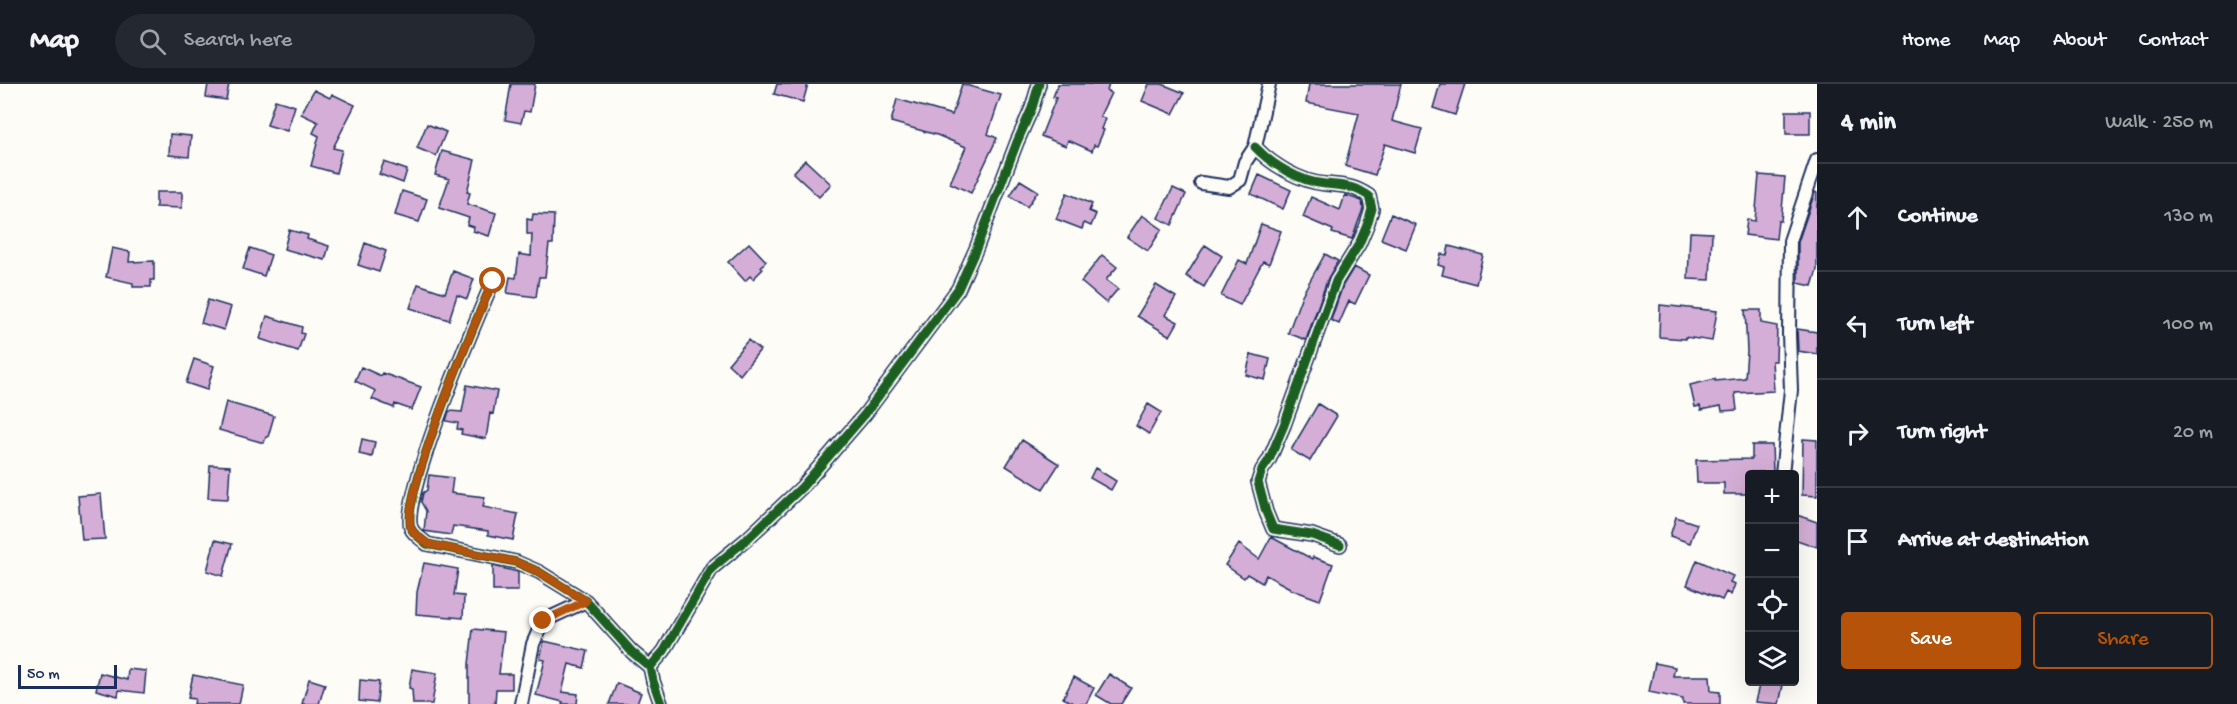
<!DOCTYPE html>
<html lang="en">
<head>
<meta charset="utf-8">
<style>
  body { margin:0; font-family:"Gochi Hand",sans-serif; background:#242831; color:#f1f3f6 }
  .controls { position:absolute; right:18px; bottom:18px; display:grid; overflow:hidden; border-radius:6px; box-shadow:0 6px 24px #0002 }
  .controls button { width:54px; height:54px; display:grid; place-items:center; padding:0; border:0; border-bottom:2px solid #363941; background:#171b24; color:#f1f3f6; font:30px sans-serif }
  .scale { position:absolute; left:18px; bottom:15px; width:99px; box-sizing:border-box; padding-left:6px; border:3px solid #1b2f5e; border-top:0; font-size:16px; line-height:21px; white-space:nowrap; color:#1b2f5e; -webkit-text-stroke:4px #fdfcf7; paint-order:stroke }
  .stop { position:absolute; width:18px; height:18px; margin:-14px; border:4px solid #b45309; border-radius:50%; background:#fff }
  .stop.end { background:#b45309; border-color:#fff; box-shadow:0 2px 6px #0008 }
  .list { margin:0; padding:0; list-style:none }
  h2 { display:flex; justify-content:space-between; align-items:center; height:78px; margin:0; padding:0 24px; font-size:26px }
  h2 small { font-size:20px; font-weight:400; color:#9ea1a6 }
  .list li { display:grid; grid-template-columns:39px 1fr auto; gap:18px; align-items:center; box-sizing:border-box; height:108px; padding:0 24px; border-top:2px solid #363941 }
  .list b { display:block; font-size:22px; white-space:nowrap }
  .list em { font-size:20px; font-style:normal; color:#9ea1a6 }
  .actions { display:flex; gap:12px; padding:18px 24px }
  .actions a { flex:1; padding:14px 0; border:2px solid #b45309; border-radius:6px; text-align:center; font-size:21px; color:#b45309 }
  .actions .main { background:#b45309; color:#fff }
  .icon { flex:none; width:33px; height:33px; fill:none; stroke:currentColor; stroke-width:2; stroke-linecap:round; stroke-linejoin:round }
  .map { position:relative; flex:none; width:1817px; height:620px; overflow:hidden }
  header { display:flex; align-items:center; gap:36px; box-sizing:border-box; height:84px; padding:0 30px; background:#171b24; border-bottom:2px solid #363941 }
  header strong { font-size:28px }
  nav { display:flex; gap:33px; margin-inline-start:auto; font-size:21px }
  .search { width:420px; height:54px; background:#242831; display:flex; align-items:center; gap:15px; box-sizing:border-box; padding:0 21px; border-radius:33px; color:#9ea1a6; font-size:22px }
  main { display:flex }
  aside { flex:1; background:#171b24 }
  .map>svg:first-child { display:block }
</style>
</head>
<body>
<header>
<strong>Map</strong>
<div class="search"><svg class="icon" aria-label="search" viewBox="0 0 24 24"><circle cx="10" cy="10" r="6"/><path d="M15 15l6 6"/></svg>Search here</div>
<nav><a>Home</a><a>Map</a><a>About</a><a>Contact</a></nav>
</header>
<main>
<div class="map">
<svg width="1817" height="620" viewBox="0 0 1817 620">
  <rect width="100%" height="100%" fill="#fdfcf7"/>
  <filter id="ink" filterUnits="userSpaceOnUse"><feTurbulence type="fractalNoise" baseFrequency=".0167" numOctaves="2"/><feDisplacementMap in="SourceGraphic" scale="12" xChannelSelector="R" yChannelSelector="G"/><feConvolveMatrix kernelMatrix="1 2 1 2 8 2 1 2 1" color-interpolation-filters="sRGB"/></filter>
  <g filter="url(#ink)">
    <path fill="#d4aed6" stroke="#1b2f5e" stroke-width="1.5" d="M208,0H229L226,16L206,13Z
      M511,0H535L530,28L524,27L521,39L505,36Z
      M777,0H808L803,18L774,10Z
      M962,0L1001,11L988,50L997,54L971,109L950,99L966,63L937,51L891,38L897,15L952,31Z
      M1058,0H1109L1107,7L1111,9L1100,32L1105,35L1101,45L1104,46L1097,62L1094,61L1092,67L1068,56L1066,62L1041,52L1056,14L1053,13Z
      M1149,0H1162L1184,9L1173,30L1142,17Z
      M1309,0H1401L1392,37L1422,45L1415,69L1385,60L1375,91L1345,82L1359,29L1306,19Z
      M1440,0H1465L1455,31L1433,24Z
      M314,6L330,14L332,10L355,21L333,64L342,66L336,89L311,82L319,52L313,49L318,38L301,30Z
      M275,16L295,22L287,47L267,41Z
      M1786,27H1810V50H1786Z
      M427,40L446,48L436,72L417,64Z
      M170,50L191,52L189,73L169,71Z
      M442,67L475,76L467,108L470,109L467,120L496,129L489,152L473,147L474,143L467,141L469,134L439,124L449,95L435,91Z
      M805,76L831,100L819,113L793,89Z
      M384,78L407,86L403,99L379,90Z
      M1259,91L1291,106L1283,125L1251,110Z
      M1759,91L1785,93L1781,137H1778L1776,155L1745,151L1747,136L1755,137Z
      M1020,96L1038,107L1027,123L1010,112Z
      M1173,104L1186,110L1172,141L1158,134Z
      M402,107L427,115L419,138L395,131Z
      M156,108H182V124L156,123Z
      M1815,108L1817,109V186L1812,202L1798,199V158Z
      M1067,109L1092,120L1089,127L1096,130L1091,142L1084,139L1082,145L1056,135Z
      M1345,111L1362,117L1363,125L1352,155L1332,149L1333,146L1303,133L1311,113L1340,126Z
      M533,130L554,131L553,160H549L545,193H539L536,213L507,209L510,193L516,194L519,170L531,172L532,150H527V135L532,136Z
      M1391,130L1416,141L1406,165L1381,155Z
      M1142,131L1162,145L1148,167L1127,153Z
      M1261,140L1281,147L1269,180L1263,177L1240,221L1221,212L1239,176L1247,180Z
      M289,146L308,151L307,155L329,162L325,176L284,165Z
      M1690,148L1712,149L1710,196L1688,195Z
      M365,159L386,167L379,188L358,181Z
      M749,159L766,177L761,183L763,185L753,195L750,192L745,197L728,178Z
      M1205,161L1222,172L1204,203L1186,192Z
      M1449,162L1483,171L1476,200L1442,191L1444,183L1438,181L1441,170L1447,171Z
      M112,164L130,168L129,178L154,177V196H151V203H133V199L106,193Z
      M250,164L271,171L264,192L243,185Z
      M1325,170L1338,177L1328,194L1306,256L1288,249L1302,211Z
      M1102,171L1117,183L1106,196L1118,205L1106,219L1081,198Z
      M1354,183L1369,191L1355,220L1349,217L1339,240L1331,236L1343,201Z
      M453,187L474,195L467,215L457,211L449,236L410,224L418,200L445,209Z
      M1156,201L1176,213L1165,231L1178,238L1170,252L1137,232Z
      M208,216L231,223L224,246L201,239Z
      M1660,221L1717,227L1712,257L1685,253V255L1659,253Z
      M1745,226H1761V239L1777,242L1776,277H1772L1774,307L1735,309L1737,326L1722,327L1721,322L1701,326L1700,322L1695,323L1690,301L1715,295V297L1745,294L1747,267Z
      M267,232L302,243L301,249L304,250L298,267L260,255Z
      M1797,245L1817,248V270L1798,267Z
      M748,256L760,266L740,291L728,280Z
      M1251,270L1270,275L1265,296L1246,291Z
      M194,275L214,282L207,306L186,299Z
      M361,283L381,292L382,289L421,303L412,326L395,320L394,324L372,315L376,307L355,297Z
      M467,301L497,307L493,330L490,329L486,355L461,350L462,346L457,345L458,339L446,337L449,327L462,328Z
      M226,318L274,332L268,353H266L264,359L219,346Z
      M1148,320L1161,328L1149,350L1136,342Z
      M1318,320L1337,332L1310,377L1291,366Z
      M362,355L375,358L372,373L359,370Z
      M1803,355L1817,356V412L1802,411Z
      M1022,356L1059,380L1043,405L1006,382Z
      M1752,361H1772L1773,388H1751L1749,410H1724V399H1697L1696,376L1752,375Z
      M210,381L230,382L228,415L208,414Z
      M1095,384L1116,397L1111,406L1090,394Z
      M429,391L453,394L451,409L485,413L483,423L518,430L513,456L488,451V447L453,442L451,451L424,447L426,427L421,418L423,409L427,406Z
      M101,410L105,455L82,456L78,412Z
      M1794,430L1817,438V463L1794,455Z
      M1676,433L1697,440L1690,459L1670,452Z
      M1271,453L1312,475L1313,473L1333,480L1320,516L1290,505V504L1266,491L1262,499L1247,490L1244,494L1225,481L1239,460L1259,475Z
      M215,456L232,460L223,492L207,487Z
      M1697,476L1733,492L1730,498L1735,500L1731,511L1726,508L1722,516L1687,501Z
      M424,479L458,485L454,511L464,512L463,534L416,530L417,508Z
      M493,482L518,488V507H493Z
      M473,545L504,548L499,590H512V605H496L495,620H469V580Z
      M544,557L588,567L584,584L569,580L562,608L578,610L577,620H562L563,618L536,611L545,576L540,575Z
      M1655,579L1675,583L1673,592H1710L1711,607L1720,608V620H1683V615L1649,608Z
      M128,585L146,587L144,609L119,606L118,612L96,606L100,589L127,596Z
      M412,585L437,589L432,620H413L412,605L409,604Z
      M1109,590L1131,604L1121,620H1111L1096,611Z
      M193,591L243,601L239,620H194L195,615L188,614Z
      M1074,593L1094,604L1086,620H1075L1063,614Z
      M309,595L325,600L319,620H302Z
      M360,596L379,598L377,619L359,617Z
      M1760,597L1783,601L1779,620L1755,618Z
      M617,599L641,609L637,620H609Z"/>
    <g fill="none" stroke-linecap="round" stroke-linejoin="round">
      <defs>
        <path id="minor" d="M1255,63C1271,80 1300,98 1325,100C1344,102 1352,101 1369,112L1372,125L1367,141L1359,160L1336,197L1284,341L1269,376L1262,386L1258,398L1266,428L1273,445L1312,451L1340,461
          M1201,99L1229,103L1240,96L1245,78L1255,63L1269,0
          M493,197C477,234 400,414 411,444C414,451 422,455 427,460L516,478L539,488L586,517L632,568L650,583L653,597L661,620
          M1782,390L1791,306L1789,250L1790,157L1817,76
          M650,583L664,567L712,484L747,455L802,403L865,330L958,205L976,165L1017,58L1032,24L1039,0
          M521,620L533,560L543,537L586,517"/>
      </defs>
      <use href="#minor" stroke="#1b2f5e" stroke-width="16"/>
      <use href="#minor" stroke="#fdfcf7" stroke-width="12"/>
      <defs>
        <path id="cycleway" d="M1255,63C1271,80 1300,98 1325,100C1344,102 1352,101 1369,112L1372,125L1367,141L1359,160L1336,197L1284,341L1269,376L1262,386L1258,398L1266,428L1273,445L1312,451L1340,461
          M493,197C477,234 400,414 411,444C414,451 422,455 427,460L516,478L539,488L586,517L632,568L650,583L653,597L661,620
          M650,583L664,567L712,484L747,455L802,403L865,330L958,205L976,165L1017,58L1032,24L1039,0"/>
      </defs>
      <use href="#cycleway" stroke="#fdfcf7" stroke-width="13"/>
      <use href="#cycleway" stroke="#1b5e20" stroke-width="9"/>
    </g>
  </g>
  <g fill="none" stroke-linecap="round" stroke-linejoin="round" filter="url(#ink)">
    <path stroke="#b45309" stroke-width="8" d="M493,197C477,234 400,414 411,444C414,451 422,455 428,460L516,478L539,488L586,517L543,537"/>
  </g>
</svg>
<div class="controls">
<button>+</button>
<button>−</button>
<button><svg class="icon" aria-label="locate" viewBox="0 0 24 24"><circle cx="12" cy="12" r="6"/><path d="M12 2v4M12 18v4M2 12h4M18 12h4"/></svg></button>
<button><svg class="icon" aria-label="layers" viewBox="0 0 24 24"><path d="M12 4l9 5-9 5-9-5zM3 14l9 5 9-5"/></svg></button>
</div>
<div class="scale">50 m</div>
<div class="stop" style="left:493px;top:197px"></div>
<div class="stop end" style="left:543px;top:537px"></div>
</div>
<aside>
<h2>4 min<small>Walk · 250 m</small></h2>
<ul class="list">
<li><svg class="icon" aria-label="ahead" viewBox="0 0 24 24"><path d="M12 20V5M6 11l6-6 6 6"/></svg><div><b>Continue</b></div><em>130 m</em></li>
<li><svg class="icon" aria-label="left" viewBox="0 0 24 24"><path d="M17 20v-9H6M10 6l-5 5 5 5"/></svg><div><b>Turn left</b></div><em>100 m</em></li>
<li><svg class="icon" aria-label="right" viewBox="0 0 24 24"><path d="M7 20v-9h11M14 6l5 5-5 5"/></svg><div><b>Turn right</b></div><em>20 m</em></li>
<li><svg class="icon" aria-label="arrive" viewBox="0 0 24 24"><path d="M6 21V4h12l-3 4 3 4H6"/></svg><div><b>Arrive at destination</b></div></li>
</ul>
<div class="actions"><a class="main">Save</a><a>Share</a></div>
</aside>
</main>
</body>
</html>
